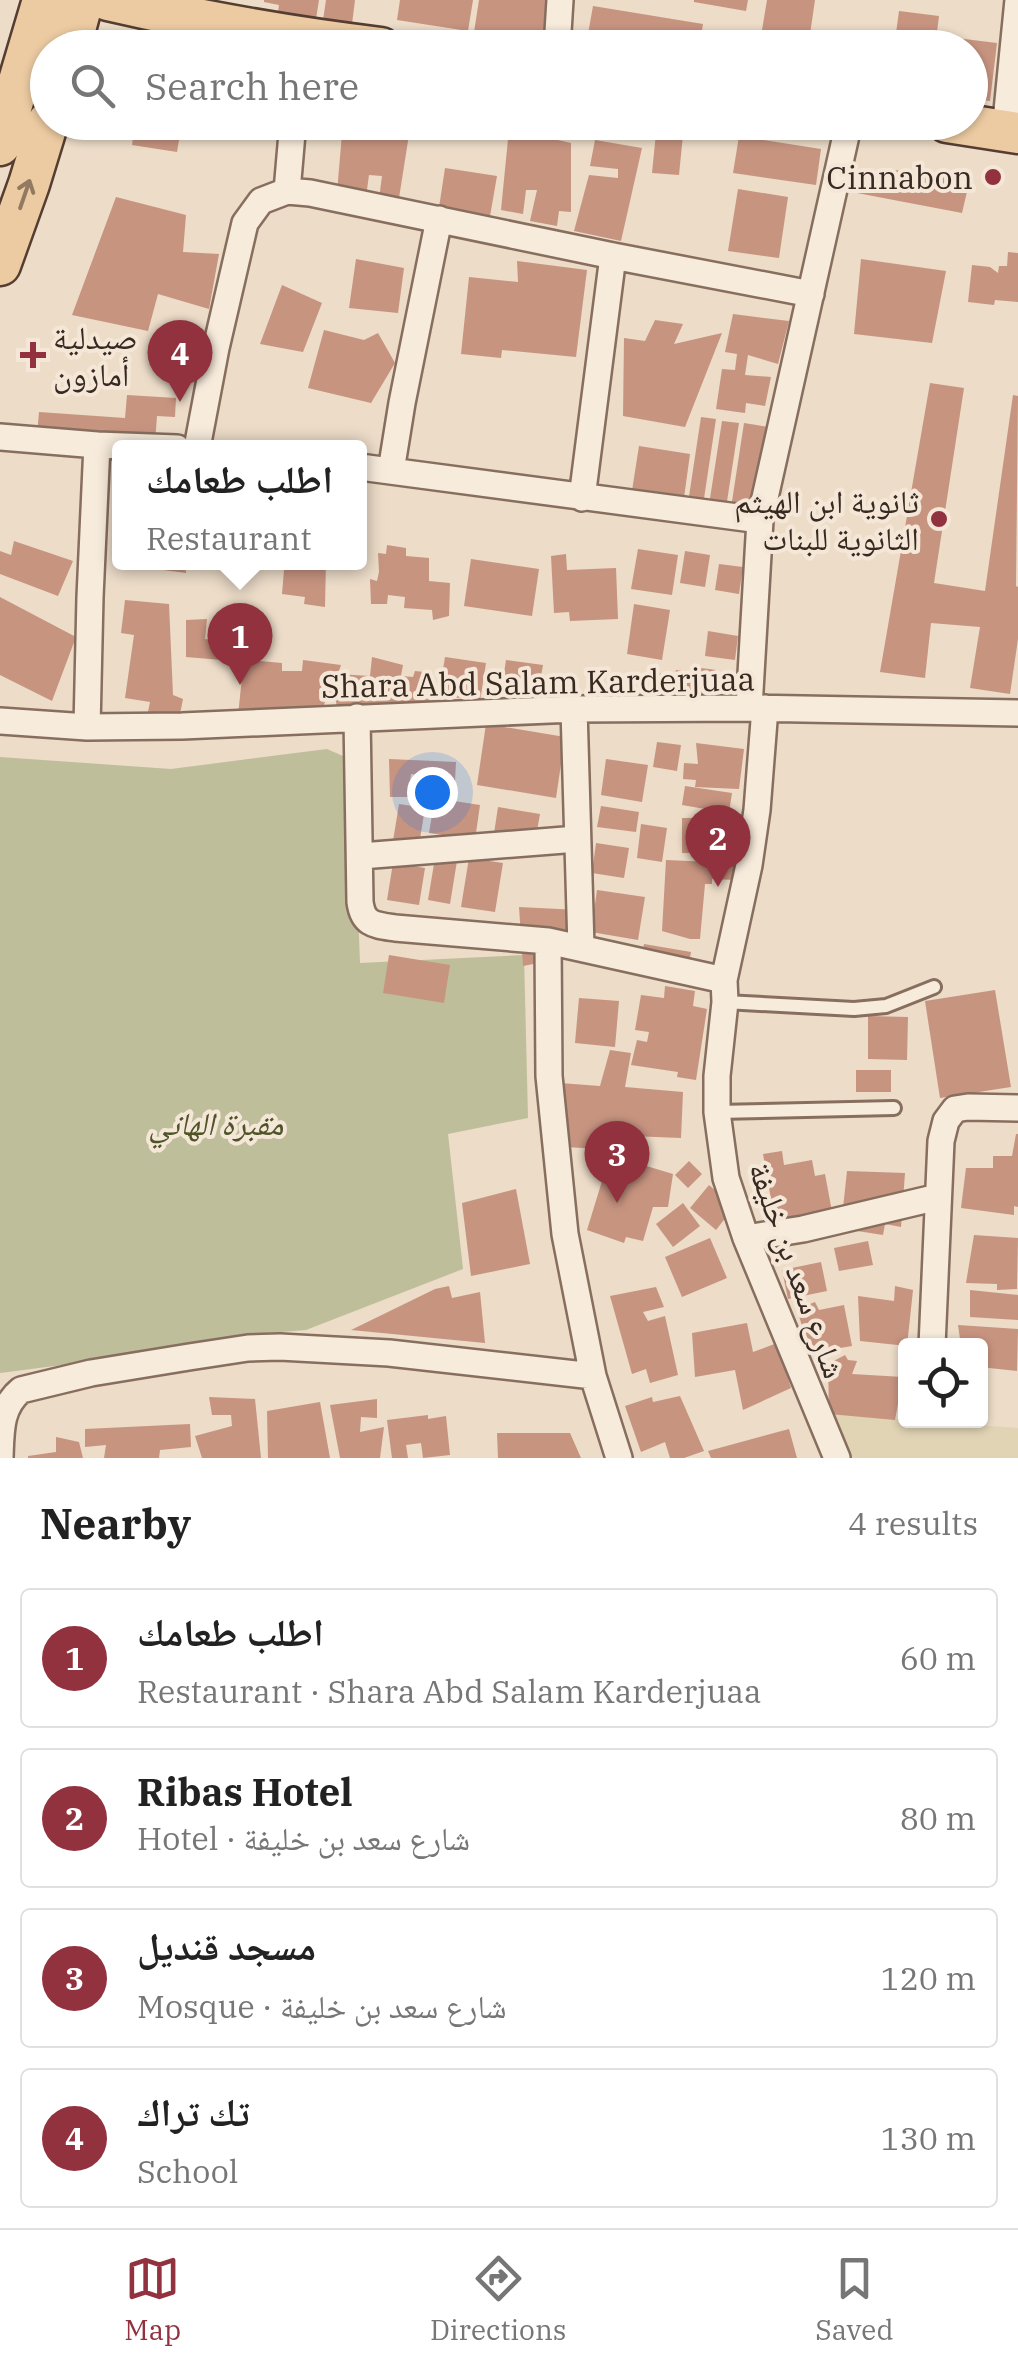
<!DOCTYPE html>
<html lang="en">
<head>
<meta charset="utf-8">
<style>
  body { margin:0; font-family:"IBM Plex Serif","Noto Naskh Arabic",serif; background:#f6f6f6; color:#222 }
  .controls { position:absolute; right:30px; bottom:30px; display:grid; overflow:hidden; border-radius:10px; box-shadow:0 2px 8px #0004 }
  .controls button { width:90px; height:90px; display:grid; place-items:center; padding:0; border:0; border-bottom:2px solid #e0e0e0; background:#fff; color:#222; font:50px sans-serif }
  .you { position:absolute; left:432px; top:792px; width:35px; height:35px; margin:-25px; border:8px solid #fff; border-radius:50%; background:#1a73e8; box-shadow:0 0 0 15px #1a73e833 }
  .badge { display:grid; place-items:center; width:65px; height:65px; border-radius:50%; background:#92323f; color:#fff; font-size:32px; font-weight:700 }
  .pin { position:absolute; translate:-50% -82px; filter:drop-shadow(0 2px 5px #0008) }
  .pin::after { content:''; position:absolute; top:52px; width:35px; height:30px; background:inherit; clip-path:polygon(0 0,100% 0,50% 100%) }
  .popup { position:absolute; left:112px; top:440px; width:255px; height:130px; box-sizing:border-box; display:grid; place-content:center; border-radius:10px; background:#fff; filter:drop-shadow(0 2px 8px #0005); font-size:32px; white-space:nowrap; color:#767676 }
  .popup b { font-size:38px; color:#222 }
  .popup::after { content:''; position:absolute; left:50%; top:100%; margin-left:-20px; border:20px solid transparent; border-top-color:#fff }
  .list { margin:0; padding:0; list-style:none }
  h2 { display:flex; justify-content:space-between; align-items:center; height:130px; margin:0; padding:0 40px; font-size:42px }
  h2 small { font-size:32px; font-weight:400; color:#767676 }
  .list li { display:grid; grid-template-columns:65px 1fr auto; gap:30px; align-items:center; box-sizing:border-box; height:140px; margin:0 20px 20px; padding:0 20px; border:2px solid #e0e0e0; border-radius:10px }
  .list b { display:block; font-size:38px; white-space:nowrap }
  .list p { margin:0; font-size:32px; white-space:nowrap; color:#767676 }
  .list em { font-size:32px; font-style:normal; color:#767676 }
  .icon { flex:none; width:55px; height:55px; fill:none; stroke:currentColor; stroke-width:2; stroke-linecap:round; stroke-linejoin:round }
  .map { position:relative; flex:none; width:1018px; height:1458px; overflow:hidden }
  .search { position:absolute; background:#fff; box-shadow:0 2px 8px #0004; left:30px; right:30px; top:30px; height:110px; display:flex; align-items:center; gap:25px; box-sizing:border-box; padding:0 35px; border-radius:55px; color:#767676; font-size:38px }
  .sheet { height:770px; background:#fff }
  nav { display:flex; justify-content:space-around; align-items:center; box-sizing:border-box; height:140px; border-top:2px solid #e0e0e0; background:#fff; font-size:28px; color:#767676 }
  nav a { display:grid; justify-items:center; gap:5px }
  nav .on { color:#92323f }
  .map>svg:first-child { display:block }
</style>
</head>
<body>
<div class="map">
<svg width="1018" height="1458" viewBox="0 0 1018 1458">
  <rect width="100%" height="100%" fill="#ecdcc8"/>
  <path fill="#e1d4b5" d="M829,1414L1018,1428V1458H846Z"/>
  <path fill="#bfbe9a" d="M327,749L352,760L360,963L524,955L528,1118L448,1134L463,1269L306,1330L268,1333L187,1349L0,1373V757L171,769Z"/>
  <path fill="#c79480" d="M264,0H319L315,25L277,19L279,5L264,2Z
    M326,0H355L351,32L322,27Z
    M400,0H473L468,31L397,20Z
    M479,0H555L548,48H488L472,45Z
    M694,0H748L746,11L694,2Z
    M767,0H815L808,48H759Z
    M593,6L703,24L699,48H608L610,38L588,34Z
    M899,11L939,16L935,48H894Z
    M948,37L997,43L990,101L970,99V48H947Z
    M135,122H182L177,152L132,145Z
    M343,122H411L399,198L379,199L382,176L369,175L366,197L337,192Z
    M509,129L571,143V212L559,211L557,226L530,221L537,190H526L523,214L501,210Z
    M656,133L683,135L679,175L652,173Z
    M739,136L821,149L816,185L733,173Z
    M595,140L642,148L621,241L574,231L589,175L618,178V169L590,166Z
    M445,168L497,176L489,222L438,214Z
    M886,169L970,179L962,213L857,193Z
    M738,189L788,197L779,258L728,251Z
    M116,197L186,215L183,252L219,254L209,309L158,294L148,331L72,315Z
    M1008,252L1018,253V302L995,300L994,305L968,302L972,265L990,267L998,273L999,266H1007Z
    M356,259L404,268L398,313L349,308Z
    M861,259L946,271L932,343L854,334Z
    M517,261L587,270L576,357L502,350L501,358L461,354L469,277L518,282Z
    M282,285L322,303L303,352L260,344Z
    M733,314L789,321L778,364L748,355L745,375L771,377L765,406L746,403L745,413L716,409L722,369L735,370L737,354L725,352Z
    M655,320L683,324L674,344L722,333L685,427L623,416L624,338L645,341Z
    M324,330L364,340L378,333L395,363L371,403L308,388Z
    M930,383L964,388L934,583L985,591L1013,395L1018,396L1016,586L1018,587V639L1010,694L970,688L980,627L931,623L925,678L880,672Z
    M127,395L176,398L175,417L157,416L155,443L37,435L39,412L125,418Z
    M701,417L716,419L703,505L688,503Z
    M722,421L739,423L726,508L709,505Z
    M744,423L768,427L755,511L731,508Z
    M639,446L690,454L683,505L631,497Z
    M14,541L73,561L58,596L0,574V551L11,555Z
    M387,545L406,548V556L429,558V581L450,583L449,616L433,620L432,610L404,608L405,597L388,595L387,604H371L370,579L377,581L379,572L378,553L386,554Z
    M638,549L678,555L672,595L631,589Z
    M685,551L710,555L705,587L680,583Z
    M566,554L567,570L616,568L618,619L570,621L569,612L554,613L551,556Z
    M471,559L539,569L532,616L464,606Z
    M141,562H185L186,573L140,567Z
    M277,562H326L325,607L304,604L305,597L282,594L284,570H276Z
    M719,564L743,567L739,594L715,590Z
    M0,597L76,637L52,701L0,675Z
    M125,600L169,604L173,695L183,699L178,724L146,722L150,702L125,698L134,635L121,633Z
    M634,604L670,610L662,660L627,654Z
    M207,619L205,639L235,642L234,661L186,657V620Z
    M708,631L738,636L735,660L705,656Z
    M260,656V661L282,663V671H302L303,660L341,665L338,674L370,676L372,657L403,665L401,676L413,677L415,671L433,673L428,713L396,703L392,713L374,711V704L352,705L351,713L337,711L336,701H325L321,716H238L244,657Z
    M445,657L486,663L480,701L439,695Z
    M506,660L543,665L537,699L501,693Z
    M701,668L716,670L711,715L654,713L658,673L675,676L676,670L699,674Z
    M486,724L565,737L556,798L477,785Z
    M657,742L681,745L677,771L653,767Z
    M696,743L744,749L739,789L695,787L696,780L683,779L684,763L698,764Z
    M389,759L456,762L454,801L480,805L475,840L429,833L435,797H433L435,777L411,774L408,797H390Z
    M606,759L648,765L642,802L601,795Z
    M685,786L732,793L727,825L708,822V828L726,830L720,853H682V818H709L711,810L682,805Z
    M399,804L425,808L419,845L393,841Z
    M601,806L639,812L636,832L597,827Z
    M498,807L540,814L534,847L493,840Z
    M641,824L667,828L662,862L637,858Z
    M596,843L629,848L624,878L592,873Z
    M435,858L457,861L450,904L428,900Z
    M469,858L503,863L495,912L461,907Z
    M666,860L736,863L735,880L712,879V884H705L700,939H690L662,931Z
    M393,863L425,868L419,905L387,900Z
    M597,890L645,897L638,940L591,932Z
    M519,907L579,910L590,953L523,966Z
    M644,944L691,952L687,975L640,967Z
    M389,955L450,965L444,1003L383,993Z
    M665,986L695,991L693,1006L707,1009L696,1080L677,1077L678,1072L631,1065L637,1040L647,1042L649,1032L635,1030L641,995L664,998Z
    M995,990L1011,1087L940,1098L925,1001Z
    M579,998L619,1001L615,1047L575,1043Z
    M868,1016L908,1017L907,1060L868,1059Z
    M610,1050L631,1053L625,1087L683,1092L681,1138L605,1135L603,1149L564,1147L560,1083L600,1086Z
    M856,1070H891V1092H856Z
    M1016,1134H1018V1207L1014,1206V1215L961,1208L966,1168H993V1156H1012Z
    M782,1151L784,1165L812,1160L815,1176L825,1174L833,1217L776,1227L763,1154Z
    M610,1155L673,1174L668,1207H653L643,1241L626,1237L624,1243L587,1230Z
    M689,1161L702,1174L688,1188L675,1175Z
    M847,1171L905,1173L901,1227L885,1224L883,1235L851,1230L843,1208Z
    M709,1185L734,1207L716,1230L690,1208Z
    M516,1189L530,1264L471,1276L462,1203Z
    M683,1203L700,1226L673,1247L656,1224Z
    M974,1235L1018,1238L1017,1289L997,1290V1284L966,1283Z
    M710,1238L727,1278L682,1297L665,1257Z
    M868,1241L873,1265L839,1271L834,1248Z
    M821,1262L827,1291L788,1299L782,1270Z
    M449,1286L452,1298L480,1292L485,1343L351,1330L435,1289Z
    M895,1286L913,1290L907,1346L860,1341L858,1296L894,1301Z
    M656,1287L664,1307L643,1312L648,1321L665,1316L678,1375L650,1383L646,1369L632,1374L610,1296Z
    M970,1290L1018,1295V1320L970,1317Z
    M815,1302L819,1310L844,1305L852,1346L810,1353L797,1309Z
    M747,1323L753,1352L777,1343L791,1388L743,1410L735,1370L695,1377L692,1333Z
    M958,1325L1018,1329L1017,1371L980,1367V1346H961Z
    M845,1355L848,1360L857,1361L852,1374L903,1377L895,1420L829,1414L828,1364Z
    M680,1396L704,1451L684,1458H670L665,1442L641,1452L625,1406L652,1397L653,1402Z
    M209,1397L255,1399L261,1458H202L195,1436L232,1426L231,1415H212Z
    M377,1399V1418L361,1417L360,1432L384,1427L380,1458H340L330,1405Z
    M320,1402L330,1458H268L267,1411Z
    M428,1415V1419L446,1416L450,1455L423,1458L421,1443L406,1445L408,1458H392L387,1420Z
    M190,1424L191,1447L160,1450L159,1458H104L106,1445L85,1447V1429Z
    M789,1429L797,1458H711L708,1451Z
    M497,1433H570L581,1458H498Z
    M56,1437L79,1442L83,1458H28V1456L56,1452Z"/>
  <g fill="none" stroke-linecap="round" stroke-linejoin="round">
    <defs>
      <path id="service" d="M725,1002L854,1009L886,1006L934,987
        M717,1112L894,1108"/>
      <path id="minor" d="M557,48L560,0
        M1005,131L1018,0
        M287,191L293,122
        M0,437L97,445L90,597L87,727
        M97,445L177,448
        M197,448L216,348L245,223L261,201L287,191L310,193L613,256L811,294
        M360,467L760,520
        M391,471L402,403L439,219
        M582,498L613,256
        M749,708L760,520L849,122
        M765,708L757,810L749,865L724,980L725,1002L717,1076V1112L726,1178L746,1238L837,1458
        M574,709L581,947
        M357,717L360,902C363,925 375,925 395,928L548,941L724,980
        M0,721L87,727L182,726L574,709L749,708L1018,713
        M361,856L577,839
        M548,941L549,1076L565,1234L593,1376L619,1458
        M746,1238L803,1229L938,1197
        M932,1346L941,1141L946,1121L955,1109L968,1107L1018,1108
        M0,1458C1,1431 0,1407 21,1390L91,1373L189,1357L248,1348L280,1347L389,1353L593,1376"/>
      <path id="primary" d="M108,0C199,21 289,37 381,48
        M70,48L83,0
        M947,122L1018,133
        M0,145L43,0
        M0,265L29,184L48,122"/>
    </defs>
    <use href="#service" stroke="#876e5e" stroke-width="18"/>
    <use href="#minor" stroke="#876e5e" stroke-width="30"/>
    <use href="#primary" stroke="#553d32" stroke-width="45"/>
    <use href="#service" stroke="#f7ebdb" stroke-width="12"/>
    <use href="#minor" stroke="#f7ebdb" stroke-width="25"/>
    <use href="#primary" stroke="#eccba2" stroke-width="40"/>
  </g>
  <defs><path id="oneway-shaft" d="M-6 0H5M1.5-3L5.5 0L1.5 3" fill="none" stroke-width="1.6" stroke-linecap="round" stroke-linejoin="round" transform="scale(2.5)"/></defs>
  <use stroke="#927a62" href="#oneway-shaft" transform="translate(25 194) rotate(-71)"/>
  <g fill="#92323f" stroke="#f4e7d7" stroke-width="4">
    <circle cx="993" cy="177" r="10"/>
    <path d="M28 340h10v10h10v10h-10v10h-10v-10h-10v-10h10z"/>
    <circle cx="939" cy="519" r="10"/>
  </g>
  <g text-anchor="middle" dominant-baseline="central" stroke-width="8" stroke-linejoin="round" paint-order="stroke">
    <g font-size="32" fill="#382921" stroke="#f4e7d7" text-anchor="end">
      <text x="973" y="177">Cinnabon</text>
      <text x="53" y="337" text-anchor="start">صيدلية<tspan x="53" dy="37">أمازون</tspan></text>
      <text x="919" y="501">ثانوية ابن الهيثم<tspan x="919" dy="37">الثانوية للبنات</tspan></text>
    </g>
    <g font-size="32" fill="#382921" stroke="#f4e7d7">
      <text transform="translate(538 682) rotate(-1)">Shara Abd Salam Karderjuaa</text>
      <text transform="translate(798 1270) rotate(70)">شارع سعد بن خليفة</text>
    </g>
    <g font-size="32" font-style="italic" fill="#4e5328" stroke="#f4e7d7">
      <text x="216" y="1123">مقبرة الهاني</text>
    </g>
  </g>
</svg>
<div class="controls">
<button><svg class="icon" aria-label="locate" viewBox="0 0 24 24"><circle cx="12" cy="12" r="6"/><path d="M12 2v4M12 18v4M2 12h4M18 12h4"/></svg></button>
</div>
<div class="you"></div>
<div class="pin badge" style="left:240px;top:685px">1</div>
<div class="popup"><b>اطلب طعامك</b>Restaurant</div>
<div class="pin badge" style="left:718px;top:887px">2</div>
<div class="pin badge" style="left:617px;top:1203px">3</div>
<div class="pin badge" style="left:180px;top:402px">4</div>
<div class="search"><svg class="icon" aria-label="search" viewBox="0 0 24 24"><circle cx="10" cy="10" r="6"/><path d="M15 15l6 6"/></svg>Search here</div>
</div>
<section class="sheet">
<h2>Nearby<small>4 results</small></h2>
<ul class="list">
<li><span class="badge">1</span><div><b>اطلب طعامك</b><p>Restaurant · Shara Abd Salam Karderjuaa</p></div><em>60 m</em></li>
<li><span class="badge">2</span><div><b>Ribas Hotel</b><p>Hotel · شارع سعد بن خليفة</p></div><em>80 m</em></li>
<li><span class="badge">3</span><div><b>مسجد قنديل</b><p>Mosque · شارع سعد بن خليفة</p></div><em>120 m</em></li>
<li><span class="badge">4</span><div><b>تك تراك</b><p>School</p></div><em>130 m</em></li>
</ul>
</section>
<nav>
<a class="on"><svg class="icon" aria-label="map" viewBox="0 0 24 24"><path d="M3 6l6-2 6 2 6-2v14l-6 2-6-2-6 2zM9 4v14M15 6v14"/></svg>Map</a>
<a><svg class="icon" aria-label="directions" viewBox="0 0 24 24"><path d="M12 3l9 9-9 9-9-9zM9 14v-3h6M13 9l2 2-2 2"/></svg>Directions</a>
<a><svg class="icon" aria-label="saved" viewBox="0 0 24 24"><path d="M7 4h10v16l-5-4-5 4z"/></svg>Saved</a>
</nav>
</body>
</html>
